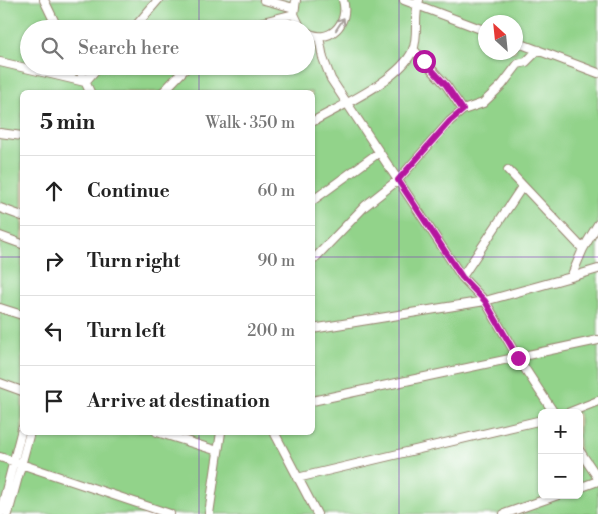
<!DOCTYPE html>
<html lang="en">
<head>
<meta charset="utf-8">
<style>
  body { margin:0; font-family:"Libre Bodoni",serif; background:#f2f2f2; color:#222 }
  .controls { position:absolute; right:15px; bottom:15px; display:grid; overflow:hidden; border-radius:8px; box-shadow:0 1px 4px #0004 }
  .controls button { width:45px; height:45px; display:grid; place-items:center; padding:0; border:0; border-bottom:1px solid #e0e0e0; background:#fff; color:#222; font:25px sans-serif }
  .compass { position:absolute; left:478px; top:15px; width:45px; height:45px; border-radius:50%; background:#fff; box-shadow:0 1px 4px #0004; rotate:333deg }
  .stop { position:absolute; width:15px; height:15px; margin:-11px; border:4px solid #b5179e; border-radius:50%; background:#fff }
  .stop.end { background:#b5179e; border-color:#fff; box-shadow:0 1px 5px #0008 }
  .list { margin:0; padding:0; list-style:none }
  h2 { display:flex; justify-content:space-between; align-items:center; height:65px; margin:0; padding:0 20px; font-size:21px }
  h2 small { font-size:16px; font-weight:400; color:#767676 }
  .list li { display:grid; grid-template-columns:32px 1fr auto; gap:15px; align-items:center; box-sizing:border-box; height:70px; padding:0 20px; border-top:1px solid #e0e0e0 }
  .list b { display:block; font-size:19px; white-space:nowrap }
  .list em { font-size:16px; font-style:normal; color:#767676 }
  .icon { flex:none; width:28px; height:28px; fill:none; stroke:currentColor; stroke-width:2; stroke-linecap:round; stroke-linejoin:round }
  .map { position:relative; flex:none; width:598px; height:514px; overflow:hidden }
  .search { position:absolute; background:#fff; box-shadow:0 1px 4px #0004; left:20px; top:20px; width:295px; height:55px; display:flex; align-items:center; gap:12px; box-sizing:border-box; padding:0 18px; border-radius:28px; color:#767676; font-size:19px }
  .panel { position:absolute; background:#fff; box-shadow:0 1px 4px #0004; left:20px; top:90px; width:295px; height:345px; border-radius:8px }
  .map>svg:first-child { display:block }
</style>
</head>
<body>
<div class="map">
<svg width="598" height="514" viewBox="0 0 598 514">
  <rect width="100%" height="100%" fill="#fff"/>
  <filter id="ink" filterUnits="userSpaceOnUse"><feTurbulence type="fractalNoise" baseFrequency=".02" numOctaves="2"/><feDisplacementMap in="SourceGraphic" scale="10" xChannelSelector="R" yChannelSelector="G"/><feConvolveMatrix kernelMatrix="1 2 1 2 8 2 1 2 1" color-interpolation-filters="sRGB"/></filter>
  <filter id="wash" filterUnits="userSpaceOnUse"><feTurbulence type="fractalNoise" baseFrequency=".0096" numOctaves="4" result="noise"/><feDisplacementMap in="SourceGraphic" scale="20" xChannelSelector="R" yChannelSelector="G"/><feGaussianBlur stdDeviation="1.12" result="paint"/><feColorMatrix in="noise" values="0 0 0 0 0 0 0 0 0 0 0 0 0 0 0 0 0 1.4 0 .05"/><feComposite in="paint" operator="in"/></filter>
  <g filter="url(#wash)">
    <rect width="100%" height="100%" fill="#f3dbbd"/>
    <path fill="#92d38a" stroke="#667e54" fill-rule="evenodd" d="M0,0H598V514H0ZM486,22H516V52H486ZM29,29H306V66H29ZM22,92H312V432H22ZM542,413H579V495H542Z"/>
  </g>
  <g filter="url(#ink)">
    <g fill="none" stroke-linecap="round" stroke-linejoin="round">
      <defs>
        <path id="minor" d="M44,0L58,29
          M264,0L294,8
          M296,0L294,14L301,29
          M404,0L486,31
          M133,29L158,0
          M236,29L294,14
          M306,32C329,46 350,23 343,0
          M319,37L323,58L331,79L462,277L485,301L518,358L554,413
          M516,42L598,73
          M413,49L446,85L463,110
          M0,62L85,82L99,66
          M78,66L90,92
          M163,92L188,66
          M312,122C340,106 400,80 413,50C419,35 413,16 419,0
          M0,133L22,136
          M508,170L583,249
          M312,201L378,153
          M0,208L22,216
          M0,236L22,244
          M312,261L365,206L398,180L450,121L463,110L483,103L502,85L518,64L526,62L538,50
          M462,277L522,187
          M571,277L598,269
          M0,308L22,315
          M312,329L485,301L571,277L583,249L598,224
          M0,383L22,391
          M312,401L598,340
          M568,413L598,401
          M157,432L218,451
          M274,432L317,514
          M579,450L598,478
          M0,457L170,514
          M297,478L542,420
          M579,488L598,481
          M0,514L22,429
          M8,514L30,432
          M209,514L221,432
          M504,514L558,495"/>
      </defs>
      <use href="#minor" stroke="#97826e" stroke-width="10"/>
      <use href="#minor" stroke="#fff" stroke-width="8"/>
    </g>
    <defs><path id="oneway-shaft" d="M-6 0H5M1.5-3L5.5 0L1.5 3" fill="none" stroke-width="1.6" stroke-linecap="round" stroke-linejoin="round" transform="scale(1.25)"/></defs>
    <use stroke="#a79f9a" href="#oneway-shaft" transform="translate(340 24) rotate(-57)"/>
  </g>
  <g fill="none" stroke-linecap="round" stroke-linejoin="round" filter="url(#ink)">
    <path stroke="#b5179e" stroke-width="6" d="M424,61L446,85L463,110L450,121L398,180L462,277L485,301L518,358"/>
  </g>
  <path fill="none" stroke="#7b2cbf" stroke-width="1" stroke-opacity="0.55" d="M199,0V29M399,0V514M199,66V92M0,257H22M312,257H598M199,432V514"/>
</svg>
<div class="controls">
<button>+</button>
<button>−</button>
</div>
<svg class="compass" viewBox="-18 -18 36 36"><path d="M0-13l5 13h-10z" fill="#e53935"/><path d="M0 13l5-13h-10z" fill="#767676"/></svg>
<div class="stop" style="left:424px;top:61px"></div>
<div class="stop end" style="left:518px;top:358px"></div>
<div class="search"><svg class="icon" aria-label="search" viewBox="0 0 24 24"><circle cx="10" cy="10" r="6"/><path d="M15 15l6 6"/></svg>Search here</div>
<section class="panel">
<h2>5 min<small>Walk · 350 m</small></h2>
<ul class="list">
<li><svg class="icon" aria-label="ahead" viewBox="0 0 24 24"><path d="M12 20V5M6 11l6-6 6 6"/></svg><div><b>Continue</b></div><em>60 m</em></li>
<li><svg class="icon" aria-label="right" viewBox="0 0 24 24"><path d="M7 20v-9h11M14 6l5 5-5 5"/></svg><div><b>Turn right</b></div><em>90 m</em></li>
<li><svg class="icon" aria-label="left" viewBox="0 0 24 24"><path d="M17 20v-9H6M10 6l-5 5 5 5"/></svg><div><b>Turn left</b></div><em>200 m</em></li>
<li><svg class="icon" aria-label="arrive" viewBox="0 0 24 24"><path d="M6 21V4h12l-3 4 3 4H6"/></svg><div><b>Arrive at destination</b></div></li>
</ul>
</section>
</div>
</body>
</html>
